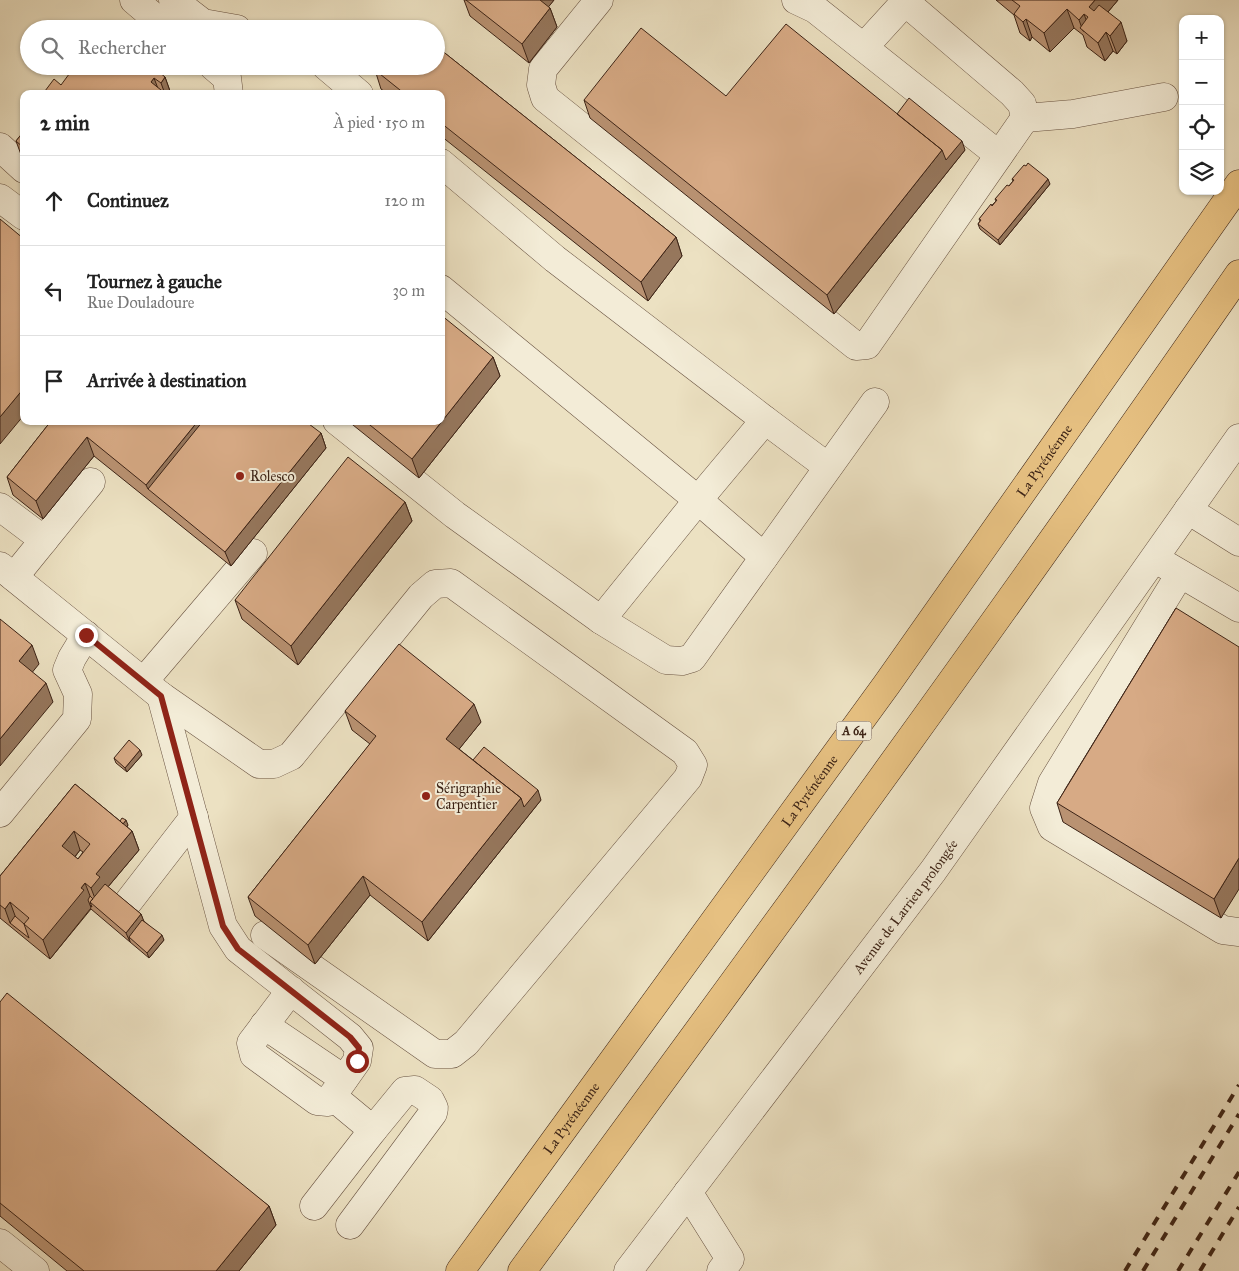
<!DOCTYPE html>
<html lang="fr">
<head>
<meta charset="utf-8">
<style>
  body { margin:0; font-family:"IM FELL Great Primer",serif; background:#f2f2f2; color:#222 }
  .controls { position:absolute; right:15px; top:15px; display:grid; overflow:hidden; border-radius:10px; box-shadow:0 1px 4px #0004 }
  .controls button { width:45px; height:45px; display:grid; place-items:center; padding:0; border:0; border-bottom:1px solid #e0e0e0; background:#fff; color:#222; font:25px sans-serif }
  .stop { position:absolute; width:15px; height:15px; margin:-11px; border:4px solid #8f2418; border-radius:50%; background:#fff }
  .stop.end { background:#8f2418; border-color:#fff; box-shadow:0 1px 5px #0008 }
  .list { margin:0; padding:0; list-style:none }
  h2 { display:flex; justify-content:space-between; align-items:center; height:65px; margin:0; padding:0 20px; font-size:21px }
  h2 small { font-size:16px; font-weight:400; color:#767676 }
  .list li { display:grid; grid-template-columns:32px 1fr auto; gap:15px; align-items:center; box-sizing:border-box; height:90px; padding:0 20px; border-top:1px solid #e0e0e0 }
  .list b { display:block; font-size:19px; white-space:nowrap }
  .list p { margin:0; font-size:16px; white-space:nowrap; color:#767676 }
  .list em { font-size:16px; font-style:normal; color:#767676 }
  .icon { flex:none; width:28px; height:28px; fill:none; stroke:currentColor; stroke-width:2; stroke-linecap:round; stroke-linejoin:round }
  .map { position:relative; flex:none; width:1239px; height:1271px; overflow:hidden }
  .search { position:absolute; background:#fff; box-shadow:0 1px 4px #0004; left:20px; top:20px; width:425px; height:55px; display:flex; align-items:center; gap:12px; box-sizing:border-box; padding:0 18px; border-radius:28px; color:#767676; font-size:19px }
  .panel { position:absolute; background:#fff; box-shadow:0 1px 4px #0004; left:20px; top:90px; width:425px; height:335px; border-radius:10px }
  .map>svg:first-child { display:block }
</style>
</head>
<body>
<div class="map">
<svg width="1239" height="1271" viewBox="0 0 1239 1271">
  <rect width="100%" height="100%" fill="#ece1c2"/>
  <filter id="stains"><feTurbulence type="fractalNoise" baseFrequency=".004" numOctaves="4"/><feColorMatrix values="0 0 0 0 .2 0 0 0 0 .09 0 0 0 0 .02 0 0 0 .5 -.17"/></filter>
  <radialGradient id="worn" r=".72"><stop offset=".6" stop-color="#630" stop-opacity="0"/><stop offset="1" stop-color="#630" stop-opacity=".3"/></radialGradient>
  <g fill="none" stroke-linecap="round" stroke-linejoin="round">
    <defs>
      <g id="minor">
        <path d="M134,0L168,29"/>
        <path d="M173,0L203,23L237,29"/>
        <path d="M599,0L543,69L541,85L545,98L856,346L867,345L874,335L1025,118L1022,104L1012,93L903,0"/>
        <path d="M796,0L815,9L999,155"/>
        <path d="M864,47L905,2"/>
        <path d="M213,66L227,78L229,94"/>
        <path d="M326,66L359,94"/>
        <path d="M1025,118L1073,114L1164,97"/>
        <path d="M0,147L24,169"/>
        <path d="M441,163L555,259L765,420L698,500L441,289"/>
        <path d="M0,198L24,216"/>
        <path d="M765,420L828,467"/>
        <path d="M337,421L455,515L601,620L666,660L682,661L692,658L875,402"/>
        <path d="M0,507L44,540"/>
        <path d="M1188,510L1239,542"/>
        <path d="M1164,564L1239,608"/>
        <path d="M0,566L161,696L259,764H274L291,756L421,596L435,584L451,583L685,752L693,765L688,778L466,1043L452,1054H435L265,935"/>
        <path d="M1180,574L1052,783L1044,808L1052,827L1223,930L1239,932"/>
        <path d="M14,577L91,482"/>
        <path d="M601,620L698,500L764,557"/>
        <path d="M144,681L253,553"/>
        <path d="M161,696L223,926L238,949L350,1037L359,1048L357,1061L328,1102L317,1101L254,1055L251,1043L291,990"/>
        <path d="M0,813L77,719L78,694L67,670L72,658L86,635"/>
        <path d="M129,901L194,817"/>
        <path d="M264,1025L344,1079"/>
        <path d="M332,1096L373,1130"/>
        <path d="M688,1192L730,1259L721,1271"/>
        <path d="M314,1206L373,1130L405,1091L415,1090L430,1100L434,1108L433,1113L350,1225"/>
        <path d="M0,1243L35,1271"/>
        <path id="s1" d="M628,1271L933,871L1239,438"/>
      </g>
      <g id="highway">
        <path id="s2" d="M460,1271L887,684L1239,184"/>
        <path d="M522,1271C765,941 1006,611 1239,274"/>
      </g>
    </defs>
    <use href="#minor" stroke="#685241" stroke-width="29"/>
    <use href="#highway" stroke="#3c2316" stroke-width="29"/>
    <use href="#minor" stroke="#f3ecd7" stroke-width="28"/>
    <use href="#highway" stroke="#e6c081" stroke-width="28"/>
    <path stroke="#3c2316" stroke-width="4" stroke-dasharray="9 9" stroke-linecap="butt" d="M1125,1271L1239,1085
      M1143,1271L1239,1114
      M1178,1271L1239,1172
      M1200,1271L1239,1207"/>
  </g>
  <path fill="#b99272" stroke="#3c2316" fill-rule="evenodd" d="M464,0H554L548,7L550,8L557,27L529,63L470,16Z
    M996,0H1118L1108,12L1127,41L1117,54L1113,51L1105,61L1087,47L1083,35L1074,28L1050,52L1032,37L1030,41L1020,33L1014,15Z
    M436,46L676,237L682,256L648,301L441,136V94H388L381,89L375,70L377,66H436Z
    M165,77L171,94H46L45,91L61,85Z
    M726,96L897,114L965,150L834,314L590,118L584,100Z
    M24,131V161L23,160L16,141Z
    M1012,179L1050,184L1000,245L980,229L978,224L980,221L979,219L996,201L995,199L1009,186L1013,181Z
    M493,357L500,376L419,478L348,421H441Z
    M51,421L321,433L326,448L231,566L94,456L43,519L13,495L7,477Z
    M405,502L412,521L298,665L242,619L235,600Z
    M1176,608L1221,918L1063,822L1057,803Z
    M345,711L481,722L459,749L473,760L541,800L428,941L370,895L315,964L255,916L248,897L370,744L352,730Z
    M142,755L127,772L116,763L114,758Z
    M75,784L120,821L128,825L127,827L132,831L139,850L108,887L141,914L143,920L164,940L149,958L130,942L91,909L50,959L0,918V876ZM80,850L83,852L78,859L75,857Z
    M0,1002L269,1206L276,1225L239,1271H67L0,1216Z"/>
  <path fill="#96775d" stroke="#3c2316" d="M537,0H554L542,15Z
    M1095,0H1118L1096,26L1089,7Z
    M550,8L557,27L529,63L522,44Z
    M1067,9L1074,28L1050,52L1044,33Z
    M1084,14L1091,33L1083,31L1079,20Z
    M1026,19L1032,37L1030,41L1023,22Z
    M1121,22L1127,41L1117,54L1110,36Z
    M1106,32L1113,51L1105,61L1098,43Z
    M165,77L171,94H165L161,83Z
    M154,78L160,94L151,82Z
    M962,141L965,150L834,314L827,295L942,150Z
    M1048,179L1050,184L1000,245L998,240Z
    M676,237L682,256L648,301L641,282Z
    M493,357L500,376L419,478L412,459Z
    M24,388V415L0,444V417Z
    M198,421H220L148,489L146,485Z
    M321,433L326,448L231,566L225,552Z
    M87,437L94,456L43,519L36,501Z
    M405,502L412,521L298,665L291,646Z
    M32,645L39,664L26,680L19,661Z
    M46,683L53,702L0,766V739Z
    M474,704L481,722L452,758L446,739Z
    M140,750L142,755L127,772L125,768Z
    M538,790L541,800L428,941L422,922L521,798Z
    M126,820L128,825L120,834L119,830Z
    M74,831L80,850L68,865L62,846Z
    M132,831L139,850L96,901L91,888L96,874Z
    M1239,858V889L1221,918L1214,899Z
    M363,876L370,895L315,964L308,945Z
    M85,883L92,901L90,905L91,908L50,959L43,940Z
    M10,902L17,921L10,923L5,909Z
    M141,914L145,924L129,937L130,942L126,933Z
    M162,935L164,940L149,958L147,953Z
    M269,1206L276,1225L239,1271H216Z"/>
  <path fill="#d7aa85" stroke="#3c2316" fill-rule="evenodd" d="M466,0H540L550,8L522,44Z
    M1012,0H1095L1089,7L1094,11L1099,5L1121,22L1110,36L1106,32L1098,43L1080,28L1088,17L1084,14L1079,20L1067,9L1044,33L1026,19L1023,22L1014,14L1020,6Z
    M786,24L942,150L827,295L584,100L641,28L726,96Z
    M410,25L415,29H408Z
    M436,46L676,237L641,282L441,123V94H405L375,70L377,66H436Z
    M75,66H152L165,77L161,83L154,78L151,82L166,94H48L45,91L54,79L61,85Z
    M909,98L962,141L946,160L942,150L897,114Z
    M24,131V148L16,141Z
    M1028,163L1048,179L998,240L978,224L981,220L979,219L991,204L992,206L997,200L995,199L1007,185L1009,186L1014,180L1012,179L1024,165L1026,166Z
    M0,219L24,239V388L0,417Z
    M441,315L493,357L412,459L365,421H441Z
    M51,421H198L146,485L87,437L36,501L7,477Z
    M203,421H305L321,433L225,552L148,489Z
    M348,457L405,502L291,646L235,600Z
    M1176,608L1239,647V858L1214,899L1057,803Z
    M0,619L32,645L19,661L46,683L0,739Z
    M399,644L474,704L446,739L521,798L422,922L363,876L308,945L248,897L376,736L345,711Z
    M129,740L140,750L125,768L114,758Z
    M484,747L538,790L524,807L521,798L473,760Z
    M75,784L132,831L96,874L100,877L91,888L85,883L81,888L84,890L43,940L24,924L29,918L10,902L5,909L0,905V876ZM74,831L90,844L78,859L62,846Z
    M122,818L126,820L123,824L120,821Z
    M105,884L141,914L126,933L90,902Z
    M90,896L93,899L90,902L92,907L90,905L88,900Z
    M15,916L24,924L29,938L10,923Z
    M142,920L162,935L147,953L129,937Z
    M7,993L269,1206L216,1271H84L0,1203V1002Z"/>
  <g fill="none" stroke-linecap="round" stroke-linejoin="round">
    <path stroke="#8f2418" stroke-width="6" d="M86,635L161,696L223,926L238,949L350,1037L359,1048L357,1061"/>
  </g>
  <g fill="#8f2418" stroke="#f3ecd7" stroke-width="2">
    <circle cx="240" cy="476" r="5"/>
    <circle cx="426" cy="796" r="5"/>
  </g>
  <g text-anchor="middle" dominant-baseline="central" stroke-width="4" stroke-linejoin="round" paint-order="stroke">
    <rect fill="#f3ecd7" stroke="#735f50" stroke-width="1" x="836.5" y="721.5" width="35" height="19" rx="4"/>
    <g font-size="12" font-weight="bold" fill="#3c2316">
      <text x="854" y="731">A 64</text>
    </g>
    <g font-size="14" fill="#3c2316" stroke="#f3ecd7">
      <text stroke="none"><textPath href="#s2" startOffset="999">La Pyrénéenne</textPath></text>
      <text stroke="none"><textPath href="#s2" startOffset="594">La Pyrénéenne</textPath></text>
      <text stroke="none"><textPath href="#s1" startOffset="458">Avenue de Larrieu prolongée</textPath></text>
      <text stroke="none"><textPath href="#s2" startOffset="189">La Pyrénéenne</textPath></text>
    </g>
    <g font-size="14" fill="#3c2316" stroke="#f3ecd7" text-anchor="start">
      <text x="250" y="476">Rolesco</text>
      <text x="436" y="788">Sérigraphie<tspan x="436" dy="16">Carpentier</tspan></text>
    </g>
  </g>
  <rect width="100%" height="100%" filter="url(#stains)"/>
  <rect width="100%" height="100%" fill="url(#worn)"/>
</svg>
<div class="controls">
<button>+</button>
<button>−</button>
<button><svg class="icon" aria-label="locate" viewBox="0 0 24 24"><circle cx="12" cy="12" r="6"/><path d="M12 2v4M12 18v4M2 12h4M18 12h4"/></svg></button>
<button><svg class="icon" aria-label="layers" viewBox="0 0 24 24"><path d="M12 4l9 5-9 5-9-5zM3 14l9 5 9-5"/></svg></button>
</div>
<div class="stop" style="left:357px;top:1061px"></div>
<div class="stop end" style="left:86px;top:635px"></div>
<div class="search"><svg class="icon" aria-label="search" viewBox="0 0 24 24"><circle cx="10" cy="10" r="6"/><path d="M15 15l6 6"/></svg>Rechercher</div>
<section class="panel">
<h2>2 min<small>À pied · 150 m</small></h2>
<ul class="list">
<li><svg class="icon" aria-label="ahead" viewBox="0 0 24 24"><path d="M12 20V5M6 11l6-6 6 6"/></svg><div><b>Continuez</b></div><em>120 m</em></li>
<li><svg class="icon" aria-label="left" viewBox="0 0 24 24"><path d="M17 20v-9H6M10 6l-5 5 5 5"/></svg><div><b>Tournez à gauche</b><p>Rue Douladoure</p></div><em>30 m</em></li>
<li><svg class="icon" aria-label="arrive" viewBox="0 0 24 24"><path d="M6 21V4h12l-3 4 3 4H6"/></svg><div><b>Arrivée à destination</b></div></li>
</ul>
</section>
</div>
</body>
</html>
